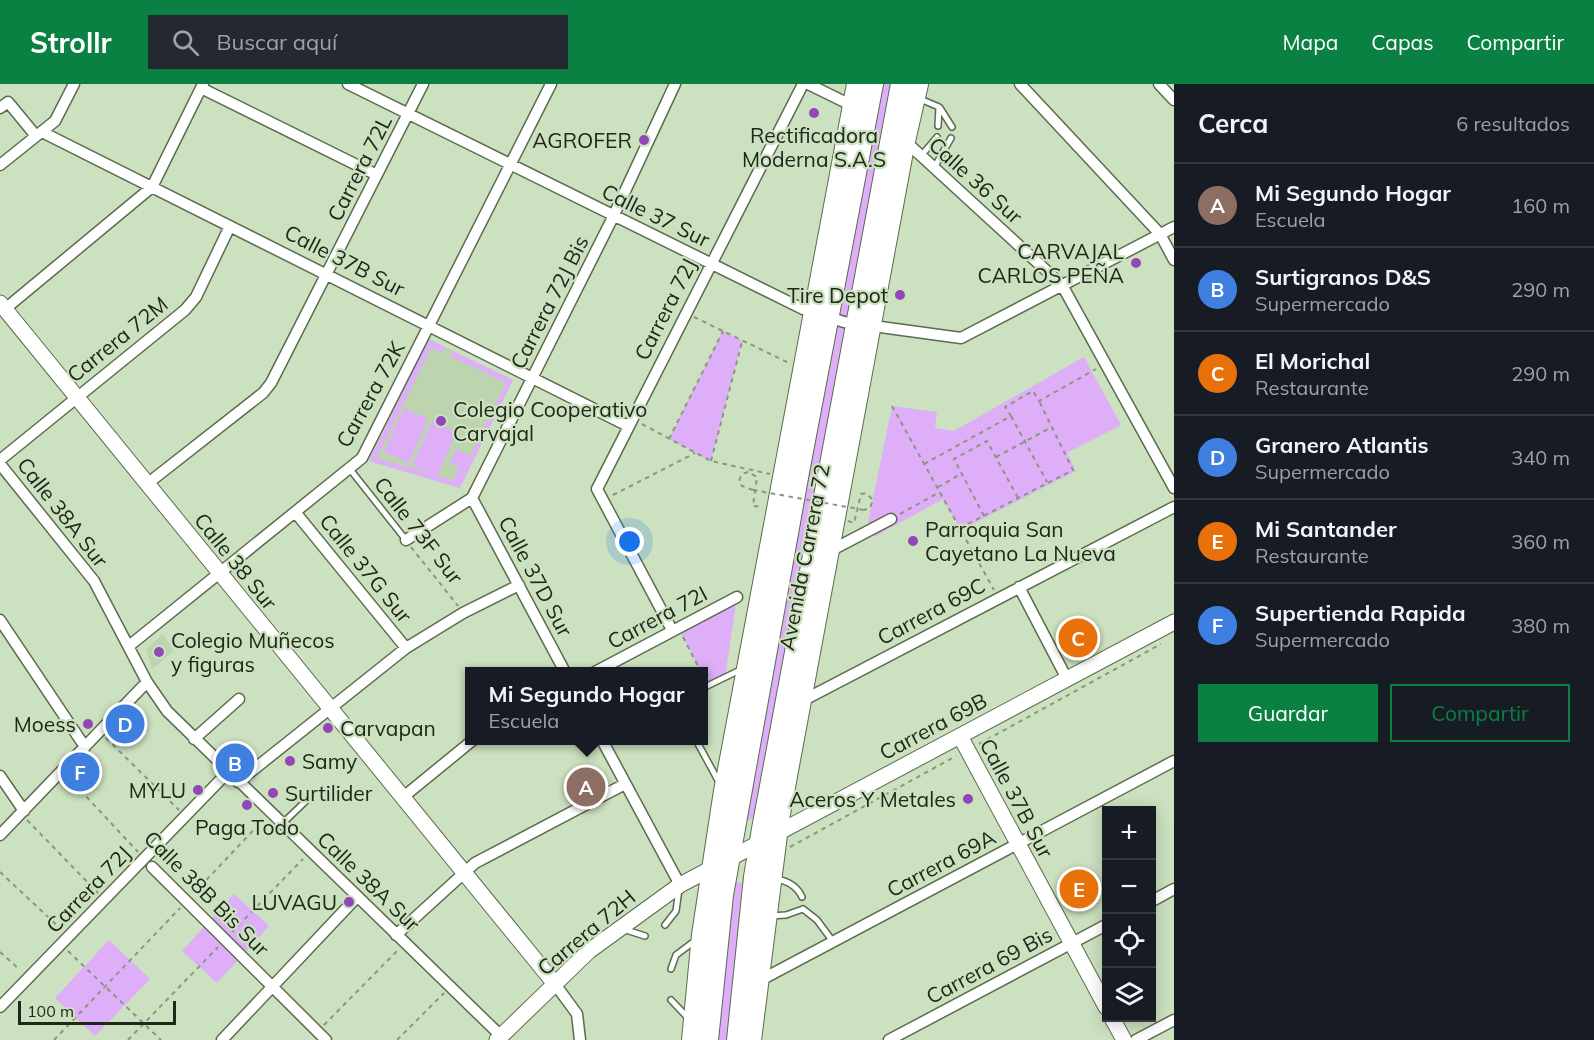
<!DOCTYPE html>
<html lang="es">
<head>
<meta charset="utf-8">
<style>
  body { margin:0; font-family:Mulish,sans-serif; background:#242831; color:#f1f3f6 }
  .controls { position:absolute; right:18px; bottom:18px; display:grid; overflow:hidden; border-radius:0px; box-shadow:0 3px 15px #0003 }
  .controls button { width:54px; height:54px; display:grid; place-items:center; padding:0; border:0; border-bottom:2px solid #363941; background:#171b24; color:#f1f3f6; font:30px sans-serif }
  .scale { position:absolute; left:18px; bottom:15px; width:158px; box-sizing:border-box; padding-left:6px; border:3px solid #20271b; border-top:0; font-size:16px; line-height:21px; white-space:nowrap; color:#20271b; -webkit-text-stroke:4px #cce1bf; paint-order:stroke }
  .you { position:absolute; left:630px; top:458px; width:21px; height:21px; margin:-15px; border:4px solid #fff; border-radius:50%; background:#1a73e8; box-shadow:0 0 0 9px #1a73e833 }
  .badge { display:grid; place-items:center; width:39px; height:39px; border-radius:50%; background:#0b8043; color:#fff; font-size:20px; font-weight:700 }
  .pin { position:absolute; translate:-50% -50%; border:3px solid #fff; box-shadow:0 2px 6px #0006 }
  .popup { position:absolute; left:465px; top:583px; width:243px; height:78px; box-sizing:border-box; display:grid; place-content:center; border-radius:0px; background:#171b24; filter:drop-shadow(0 2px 4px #0005); font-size:20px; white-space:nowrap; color:#9ea1a6 }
  .popup b { font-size:22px; color:#f1f3f6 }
  .popup::after { content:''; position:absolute; left:50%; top:100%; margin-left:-12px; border:12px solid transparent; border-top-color:#171b24 }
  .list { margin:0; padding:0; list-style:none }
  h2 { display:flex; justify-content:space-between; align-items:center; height:78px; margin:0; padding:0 24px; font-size:26px }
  h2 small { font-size:20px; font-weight:400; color:#9ea1a6 }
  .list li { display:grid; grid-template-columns:39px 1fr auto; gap:18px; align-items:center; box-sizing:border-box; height:84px; padding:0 24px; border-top:2px solid #363941 }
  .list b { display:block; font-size:22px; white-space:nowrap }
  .list p { margin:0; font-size:20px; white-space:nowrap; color:#9ea1a6 }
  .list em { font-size:20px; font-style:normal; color:#9ea1a6 }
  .actions { display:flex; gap:12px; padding:18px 24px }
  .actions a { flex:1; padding:14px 0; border:2px solid #0b8043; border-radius:0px; text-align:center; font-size:21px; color:#0b8043 }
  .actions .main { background:#0b8043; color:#fff }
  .icon { flex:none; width:33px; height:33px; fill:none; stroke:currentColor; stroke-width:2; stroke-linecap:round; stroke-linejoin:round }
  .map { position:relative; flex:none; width:1174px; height:956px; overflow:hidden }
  header { display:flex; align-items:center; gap:36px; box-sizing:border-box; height:84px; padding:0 30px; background:#0b8043; color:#fff }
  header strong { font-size:28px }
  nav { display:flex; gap:33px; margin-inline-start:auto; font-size:21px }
  .search { width:420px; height:54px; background:#242831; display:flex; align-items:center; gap:15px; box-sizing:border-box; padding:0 21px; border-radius:0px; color:#9ea1a6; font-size:22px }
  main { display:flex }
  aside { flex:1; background:#171b24 }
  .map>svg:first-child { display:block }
</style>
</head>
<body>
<header>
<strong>Strollr</strong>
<div class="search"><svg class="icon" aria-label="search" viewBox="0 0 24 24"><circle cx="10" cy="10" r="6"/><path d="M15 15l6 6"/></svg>Buscar aquí</div>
<nav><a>Mapa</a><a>Capas</a><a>Compartir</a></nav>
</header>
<main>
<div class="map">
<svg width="1174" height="956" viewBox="0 0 1174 956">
  <rect width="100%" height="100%" fill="#cce1bf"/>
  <path fill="#bdd5ae" d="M429,255L513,296L460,404L369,377Z
    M163,550L174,567L152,585L146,565Z"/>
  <path fill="#deaef8" d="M877,0H895L850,233L833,229Z
    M832,242L847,245L755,734L748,736L745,735Z
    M723,247L742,257L711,377L669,355Z
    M429,255L445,263L442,268L431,264L377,374L431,390L412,381L432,337L457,348L437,392L453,396L459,383L450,379L456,365L470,372L506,299L450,272L453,267L513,296L460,404L369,377Z
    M1084,273L1121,341L1067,369L1076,387L961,446L943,415L874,453L868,439L892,322L937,328L935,344L954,347Z
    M404,324L428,335L409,379L384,368Z
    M737,513L725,593L708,601L678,543Z
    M733,798L742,799L736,864L740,881L732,956H717Z
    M234,810L269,842L217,899L182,867Z
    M109,856L150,895L95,952L55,914Z"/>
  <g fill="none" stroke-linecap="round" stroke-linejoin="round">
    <defs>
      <path id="lane" d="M920,15L939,23L938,42
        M940,24L952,43
        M921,72L937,53
        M934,84L951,54
        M349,384L406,456
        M703,604L740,586
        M696,656L720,700
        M282,740L311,712
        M776,795C788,797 797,802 802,813
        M803,825L817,836L834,859
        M769,832L786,831L803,825
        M665,841L676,827L679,805
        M623,845L645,852
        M671,885L676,871L696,856
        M671,916L690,936"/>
      <path id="street" d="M348,0L803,225L844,238L961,254L1174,143
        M808,0L853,22
        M1020,0L1160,150L1174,176
        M1159,0L1174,16
        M201,4L377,91
        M0,24L8,18L36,52
        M42,48L628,342
        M905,57L1062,201L1174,404
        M0,81L55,37L74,0
        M5,225L152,103L203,0
        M0,376L185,226L196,213L230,142
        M0,380L94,497L147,598L167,627L501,952
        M147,400L263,309L271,299L423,0
        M472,414L565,588
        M295,428L406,564
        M406,456L472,414L613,133L675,0
        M830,467L891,435
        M1019,503L1067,595
        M0,536L85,663
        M672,546L597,405L803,0
        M129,562L362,374L551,0
        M595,588L737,513
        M802,617L1174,423
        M194,655L239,615
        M602,656L680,801
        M0,692L24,727
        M238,698L406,564L463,529L519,501
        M402,714L473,656
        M0,751L147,598
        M152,783L326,956
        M1152,817L1174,805
        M396,851L475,779L625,700
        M757,898L1174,677
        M555,900L577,930L580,956
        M0,923L228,688
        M222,956L357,813
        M889,956L1106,841
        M1136,956L1174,936"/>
      <path id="secondary" d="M0,219L555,900
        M960,652L1106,923
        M1112,934L1124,956
        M497,956L589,867L680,801L1174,538"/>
      <path id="highway" d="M692,956L702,851L724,707L857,0
        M708,956L723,811L799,388L873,0
        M737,956L754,793L762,745L901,0
        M751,956L779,735L905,57L918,0"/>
    </defs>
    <use href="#lane" stroke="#5a6c4e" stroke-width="8"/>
    <use href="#street" stroke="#5a6c4e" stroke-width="13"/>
    <use href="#secondary" stroke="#5a6c4e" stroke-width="17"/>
    <use href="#highway" stroke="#5a6c4e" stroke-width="22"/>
    <path stroke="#88987f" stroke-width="2" stroke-dasharray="4.5 4.5" stroke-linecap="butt" d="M694,233L789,279
      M892,322L994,506
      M1011,332L1047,398
      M642,340L711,377L770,390
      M669,355L723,247
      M996,373L1052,343
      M711,377L742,258
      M924,380L1011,332L1005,323L1033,307L1039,317L1096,285
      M938,403L961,390
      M753,406L742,402L739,397L742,390L748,388L757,393L753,422L763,423
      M613,411L695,369
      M900,430L940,408
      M984,432L954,375L987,357L1018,414
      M848,437L854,439L861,410L866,409L873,416L870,424L864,426
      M960,444L1073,386L1039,317
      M411,463L458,522
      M683,553L701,588
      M106,654L179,726
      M979,660L1161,560
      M68,693L138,768
      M27,736L98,809
      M790,763L956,672
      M0,788L62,846
      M194,809L264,735
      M232,848L303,775
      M68,867L161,956
      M0,868L20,886
      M324,941L398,866
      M54,956L180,824
      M128,956L218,863
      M397,956L444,909"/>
    <use href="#lane" stroke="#fff" stroke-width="5"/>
    <use href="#street" stroke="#fff" stroke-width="10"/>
    <use href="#secondary" stroke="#fff" stroke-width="15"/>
    <use href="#highway" stroke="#fff" stroke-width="20"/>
    <path stroke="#88987f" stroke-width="2" stroke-dasharray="4.5 4.5" stroke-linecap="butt" d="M753,406L864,426"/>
  </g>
  <g fill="#9346b7" stroke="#cce1bf" stroke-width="2">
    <circle cx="814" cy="29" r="6"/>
    <circle cx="644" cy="56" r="6"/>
    <circle cx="1136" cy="179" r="6"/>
    <circle cx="900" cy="211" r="6"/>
    <circle cx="441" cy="337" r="6"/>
    <circle cx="913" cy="457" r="6"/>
    <circle cx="159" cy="568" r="6"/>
    <circle cx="88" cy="640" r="6"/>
    <circle cx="328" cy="644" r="6"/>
    <circle cx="290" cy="677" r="6"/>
    <circle cx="198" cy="706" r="6"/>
    <circle cx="273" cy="709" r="6"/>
    <circle cx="968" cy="715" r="6"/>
    <circle cx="247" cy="721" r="6"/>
    <circle cx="349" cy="818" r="6"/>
  </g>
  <g text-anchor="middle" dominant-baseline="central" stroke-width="4.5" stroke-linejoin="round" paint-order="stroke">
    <g font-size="21" fill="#20271b" stroke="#cce1bf" text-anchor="end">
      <text x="814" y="51" text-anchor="middle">Rectificadora<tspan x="814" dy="24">Moderna S.A.S</tspan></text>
      <text x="632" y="56">AGROFER</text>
      <text x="1124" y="167">CARVAJAL<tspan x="1124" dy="24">CARLOS PEÑA</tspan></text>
      <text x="888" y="211">Tire Depot</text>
      <text x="453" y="325" text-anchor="start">Colegio Cooperativo<tspan x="453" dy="24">Carvajal</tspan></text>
      <text x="925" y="445" text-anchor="start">Parroquia San<tspan x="925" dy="24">Cayetano La Nueva</tspan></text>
      <text x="171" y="556" text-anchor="start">Colegio Muñecos<tspan x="171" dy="24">y figuras</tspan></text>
      <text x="76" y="640">Moess</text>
      <text x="340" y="644" text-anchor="start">Carvapan</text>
      <text x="302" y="677" text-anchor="start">Samy</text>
      <text x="186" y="706">MYLU</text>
      <text x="285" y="709" text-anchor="start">Surtilider</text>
      <text x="956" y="715">Aceros Y Metales</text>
      <text x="247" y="743" text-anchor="middle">Paga Todo</text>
      <text x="337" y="818">LUVAGU</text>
    </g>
    <g font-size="21" fill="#20271b" stroke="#cce1bf">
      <text transform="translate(359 84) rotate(-63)">Carrera 72L</text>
      <text transform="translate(976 96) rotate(42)">Calle 36 Sur</text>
      <text transform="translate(656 131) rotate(26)">Calle 37 Sur</text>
      <text transform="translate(345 176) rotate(27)">Calle 37B Sur</text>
      <text transform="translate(549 218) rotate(-63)">Carrera 72J Bis</text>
      <text transform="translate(665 225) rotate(-63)">Carrera 72J</text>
      <text transform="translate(117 255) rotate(-39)">Carrera 72M</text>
      <text transform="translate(370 310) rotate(-61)">Carrera 72K</text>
      <text transform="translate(63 428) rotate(52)">Calle 38A Sur</text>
      <text transform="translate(419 446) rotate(52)">Calle 73F Sur</text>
      <text transform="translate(804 473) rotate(-79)">Avenida Carrera 72</text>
      <text transform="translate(236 477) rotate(51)">Calle 38 Sur</text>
      <text transform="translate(366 484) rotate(51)">Calle 37G Sur</text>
      <text transform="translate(536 492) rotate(62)">Calle 37D Sur</text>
      <text transform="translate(931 527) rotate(-28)">Carrera 69C</text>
      <text transform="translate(657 533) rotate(-28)">Carrera 72I</text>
      <text transform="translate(933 642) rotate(-28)">Carrera 69B</text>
      <text transform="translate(1017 714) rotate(62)">Calle 37B Sur</text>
      <text transform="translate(941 779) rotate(-28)">Carrera 69A</text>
      <text transform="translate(369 797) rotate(44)">Calle 38A Sur</text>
      <text transform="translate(88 805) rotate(-46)">Carrera 72J</text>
      <text transform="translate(207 809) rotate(45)">Calle 38B Bis Sur</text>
      <text transform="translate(586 848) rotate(-40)">Carrera 72H</text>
      <text transform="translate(989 881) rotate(-28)">Carrera 69 Bis</text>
    </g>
  </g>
</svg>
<div class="controls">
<button>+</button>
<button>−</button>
<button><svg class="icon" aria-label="locate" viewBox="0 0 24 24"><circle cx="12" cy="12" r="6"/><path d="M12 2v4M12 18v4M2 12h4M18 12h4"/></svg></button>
<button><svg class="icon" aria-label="layers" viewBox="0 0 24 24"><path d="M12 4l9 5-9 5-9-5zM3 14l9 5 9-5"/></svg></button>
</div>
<div class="scale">100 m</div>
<div class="you"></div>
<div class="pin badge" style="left:586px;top:703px;background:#8d6e63">A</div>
<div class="popup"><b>Mi Segundo Hogar</b>Escuela</div>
<div class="pin badge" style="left:235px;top:679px;background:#3f7fe0">B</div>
<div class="pin badge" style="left:1078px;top:554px;background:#e8710a">C</div>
<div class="pin badge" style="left:125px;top:640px;background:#3f7fe0">D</div>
<div class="pin badge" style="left:1079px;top:805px;background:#e8710a">E</div>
<div class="pin badge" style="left:80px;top:688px;background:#3f7fe0">F</div>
</div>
<aside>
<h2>Cerca<small>6 resultados</small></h2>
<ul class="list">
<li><span class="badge" style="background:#8d6e63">A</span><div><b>Mi Segundo Hogar</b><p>Escuela</p></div><em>160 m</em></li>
<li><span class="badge" style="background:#3f7fe0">B</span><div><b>Surtigranos D&amp;S</b><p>Supermercado</p></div><em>290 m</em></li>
<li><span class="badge" style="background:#e8710a">C</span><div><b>El Morichal</b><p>Restaurante</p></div><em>290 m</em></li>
<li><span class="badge" style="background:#3f7fe0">D</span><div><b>Granero Atlantis</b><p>Supermercado</p></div><em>340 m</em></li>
<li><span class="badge" style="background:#e8710a">E</span><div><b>Mi Santander</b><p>Restaurante</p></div><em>360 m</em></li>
<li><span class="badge" style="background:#3f7fe0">F</span><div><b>Supertienda Rapida</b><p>Supermercado</p></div><em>380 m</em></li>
</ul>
<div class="actions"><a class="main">Guardar</a><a>Compartir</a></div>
</aside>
</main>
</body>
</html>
